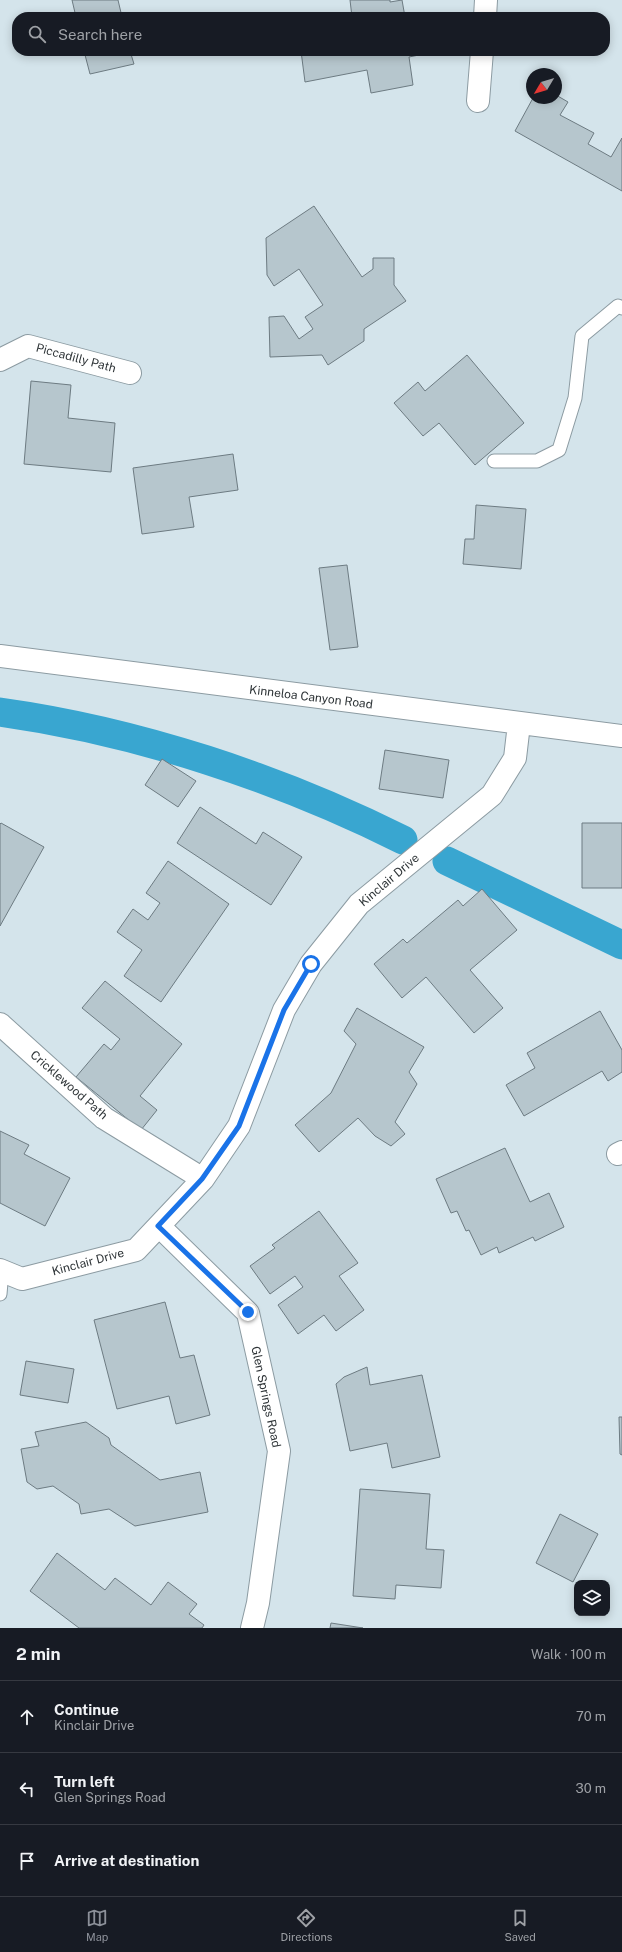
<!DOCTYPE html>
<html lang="en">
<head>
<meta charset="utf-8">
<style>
  body { margin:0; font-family:"Public Sans",sans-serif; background:#20242c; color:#f1f3f6 }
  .controls { position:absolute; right:12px; bottom:12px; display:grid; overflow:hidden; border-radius:8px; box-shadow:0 2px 10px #0003 }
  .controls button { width:36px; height:36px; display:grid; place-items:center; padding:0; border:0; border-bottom:1px solid #363941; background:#171b24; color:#f1f3f6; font:20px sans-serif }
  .compass { position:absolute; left:526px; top:68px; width:36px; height:36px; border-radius:50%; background:#171b24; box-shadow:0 2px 10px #0003; rotate:232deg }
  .stop { position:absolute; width:12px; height:12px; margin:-9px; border:3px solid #1a73e8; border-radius:50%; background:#fff }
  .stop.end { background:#1a73e8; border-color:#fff; box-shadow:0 1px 4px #0008 }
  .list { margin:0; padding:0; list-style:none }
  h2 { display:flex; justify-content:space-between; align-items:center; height:52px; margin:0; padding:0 16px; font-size:17px }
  h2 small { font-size:13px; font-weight:400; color:#9ea1a6 }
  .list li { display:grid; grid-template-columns:26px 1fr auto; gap:12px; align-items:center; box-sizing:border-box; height:72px; padding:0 16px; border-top:1px solid #363941 }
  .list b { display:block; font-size:15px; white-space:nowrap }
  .list p { margin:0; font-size:13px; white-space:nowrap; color:#9ea1a6 }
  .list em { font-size:13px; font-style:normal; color:#9ea1a6 }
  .icon { flex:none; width:22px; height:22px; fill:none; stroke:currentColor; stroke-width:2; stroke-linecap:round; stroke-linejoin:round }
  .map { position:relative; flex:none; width:622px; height:1628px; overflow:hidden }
  .search { position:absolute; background:#171b24; box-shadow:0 2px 10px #0003; left:12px; right:12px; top:12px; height:44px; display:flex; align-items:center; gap:10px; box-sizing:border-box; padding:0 14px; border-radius:16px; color:#9ea1a6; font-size:15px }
  .sheet { height:268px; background:#171b24 }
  nav { display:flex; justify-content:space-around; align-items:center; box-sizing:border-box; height:56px; border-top:1px solid #363941; background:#171b24; font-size:11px; color:#9ea1a6 }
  nav a { display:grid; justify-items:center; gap:2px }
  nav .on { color:#8c9099 }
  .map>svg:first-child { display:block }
</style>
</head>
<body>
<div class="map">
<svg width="622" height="1628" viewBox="0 0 622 1628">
  <rect width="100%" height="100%" fill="#d4e4eb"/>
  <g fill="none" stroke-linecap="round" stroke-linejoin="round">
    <path stroke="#39a6d0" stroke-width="29" d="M0,712C137,731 279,778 403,840
      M447,861L622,945"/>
  </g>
  <path fill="#b6c6cd" stroke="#6d7b82" d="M72,0H118L122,17H76Z
    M350,0H390V2L402,0L405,17H352Z
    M84,51H130L134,64L90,74Z
    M301,51H419V55L409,57L413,85L371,93L367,70L305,82Z
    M556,95L568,102L560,115L594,133L588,144L611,157L622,138V191L515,131L533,98H556Z
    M314,206L362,277L373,269V258H394V285L406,301L364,329V341L328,365L322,355L270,357L269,317L284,316L299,339L313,329L305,317L323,305L299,269L274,286L267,275L266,238Z
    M467,355L524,423L475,465L439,423L423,436L394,403L418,382L425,391Z
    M31,381L71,385L68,418L115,423L111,472L24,464Z
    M233,454L238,490L189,497L194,527L142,534L133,468Z
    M476,505L526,509L521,569L463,564L465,539H474Z
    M347,565L358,647L330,650L319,568Z
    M385,750L449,760L443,798L379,789Z
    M162,759L196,781L178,807L145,785Z
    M200,807L256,844L263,832L302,857L271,905L177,843Z
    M1,823L44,847L0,926V824Z
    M582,823H622V888H582Z
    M168,861L229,904L161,1002L124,976L142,950L117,932L133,909L148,920L160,903L146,893Z
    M482,889L517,930L470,970L503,1008L474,1033L426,977L402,998L374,964L403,939L407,943L458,900L463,906Z
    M105,981L182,1044L140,1096L157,1110L141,1130L76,1077L104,1044L111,1050L120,1039L82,1008Z
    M357,1008L424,1047L409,1072L417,1084L395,1122L405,1134L391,1146L375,1136L358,1118L319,1152L295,1125L331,1093L356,1044L344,1031Z
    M600,1011L622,1050V1072L608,1081L602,1071L524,1116L506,1085L535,1068L527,1053Z
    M0,1131L29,1145L24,1154L70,1178L45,1226L0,1203Z
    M505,1148L530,1202L549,1193L564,1227L535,1241L533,1237L499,1253L497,1247L481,1255L469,1230L466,1231L457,1211L451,1213L436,1179Z
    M319,1211L358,1263L339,1276L364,1310L336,1331L324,1315L298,1334L278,1305L303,1287L295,1276L270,1294L250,1266L275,1248L272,1245Z
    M165,1302L180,1358L194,1355L210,1415L176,1424L169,1396L117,1409L94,1320Z
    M26,1361L74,1369L68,1403L20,1395Z
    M367,1367L370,1385L422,1375L440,1457L392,1468L387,1443L350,1451L336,1384L344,1377Z
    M619,1417H622V1455L620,1454Z
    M86,1422L109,1438L111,1445L160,1480L200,1472L208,1512L135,1526L109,1509L81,1514L79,1504L53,1486L37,1489L27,1482L21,1449L39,1446L35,1432Z
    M360,1489L430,1494L426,1549L444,1550L441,1588L396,1585L395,1599L353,1596Z
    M560,1514L598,1534L573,1582L536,1563Z
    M57,1553L105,1590L115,1578L151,1605L168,1582L197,1604L189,1614L204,1625L202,1628H79L30,1591Z
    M331,1623L363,1628H330Z"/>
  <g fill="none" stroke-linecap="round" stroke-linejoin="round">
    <defs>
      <path id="service" d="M494,461H537L559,450L575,398L582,336L618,306L622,308
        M0,1294L2,1271"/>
      <path id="minor" d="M485,17L486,0
        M478,101L482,51
        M0,360L28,346L130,373
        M0,656L622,736
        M0,1024L104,1118L203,1179
        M618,1154L622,1152
        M159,1226L248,1313L279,1451L258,1603L252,1628
        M0,1270L22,1279L136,1250L203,1179L239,1126L284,1010L311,964L359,904L492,795L515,758L519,724"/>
    </defs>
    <use href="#service" stroke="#8c9ba2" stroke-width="15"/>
    <use href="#minor" stroke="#8c9ba2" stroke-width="24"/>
    <use href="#service" stroke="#fff" stroke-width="13"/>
    <use href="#minor" stroke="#fff" stroke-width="22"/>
  </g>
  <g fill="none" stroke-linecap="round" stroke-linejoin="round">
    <path stroke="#1a73e8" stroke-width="5" d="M248,1312L158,1226L202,1179L239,1126L284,1010L311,964"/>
  </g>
  <g text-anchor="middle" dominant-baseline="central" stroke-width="3.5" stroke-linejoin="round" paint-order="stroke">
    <g font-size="12" fill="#2f3538" stroke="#fff">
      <text transform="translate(76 358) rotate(15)">Piccadilly Path</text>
      <text transform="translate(311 697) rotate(7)">Kinneloa Canyon Road</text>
      <text transform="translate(389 880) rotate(-40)">Kinclair Drive</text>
      <text transform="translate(69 1085) rotate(41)">Cricklewood Path</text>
      <text transform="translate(88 1262) rotate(-15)">Kinclair Drive</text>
      <text transform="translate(266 1397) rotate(78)">Glen Springs Road</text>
    </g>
  </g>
</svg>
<div class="controls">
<button><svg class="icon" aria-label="layers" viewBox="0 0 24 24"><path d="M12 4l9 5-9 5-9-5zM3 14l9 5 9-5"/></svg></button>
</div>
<svg class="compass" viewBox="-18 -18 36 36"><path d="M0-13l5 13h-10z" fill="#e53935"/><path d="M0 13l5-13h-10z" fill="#9ea1a6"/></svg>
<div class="stop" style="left:311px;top:964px"></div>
<div class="stop end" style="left:248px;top:1312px"></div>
<div class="search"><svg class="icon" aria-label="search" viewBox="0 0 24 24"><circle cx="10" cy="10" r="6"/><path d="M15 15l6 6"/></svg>Search here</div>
</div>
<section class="sheet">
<h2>2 min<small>Walk · 100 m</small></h2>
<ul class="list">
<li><svg class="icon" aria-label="ahead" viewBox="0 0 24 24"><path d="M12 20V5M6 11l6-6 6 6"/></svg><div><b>Continue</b><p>Kinclair Drive</p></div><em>70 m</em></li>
<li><svg class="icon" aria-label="left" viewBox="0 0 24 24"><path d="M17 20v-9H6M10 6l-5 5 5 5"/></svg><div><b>Turn left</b><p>Glen Springs Road</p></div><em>30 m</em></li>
<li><svg class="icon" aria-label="arrive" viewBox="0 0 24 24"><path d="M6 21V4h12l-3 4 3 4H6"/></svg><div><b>Arrive at destination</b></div></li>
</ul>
</section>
<nav>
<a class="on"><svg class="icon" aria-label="map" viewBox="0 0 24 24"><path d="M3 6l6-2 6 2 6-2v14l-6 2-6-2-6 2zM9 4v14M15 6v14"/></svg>Map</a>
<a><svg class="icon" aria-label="directions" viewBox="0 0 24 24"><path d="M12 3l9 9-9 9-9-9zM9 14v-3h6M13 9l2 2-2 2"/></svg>Directions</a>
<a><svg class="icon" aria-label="saved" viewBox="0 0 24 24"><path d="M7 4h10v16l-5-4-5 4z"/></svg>Saved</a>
</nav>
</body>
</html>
